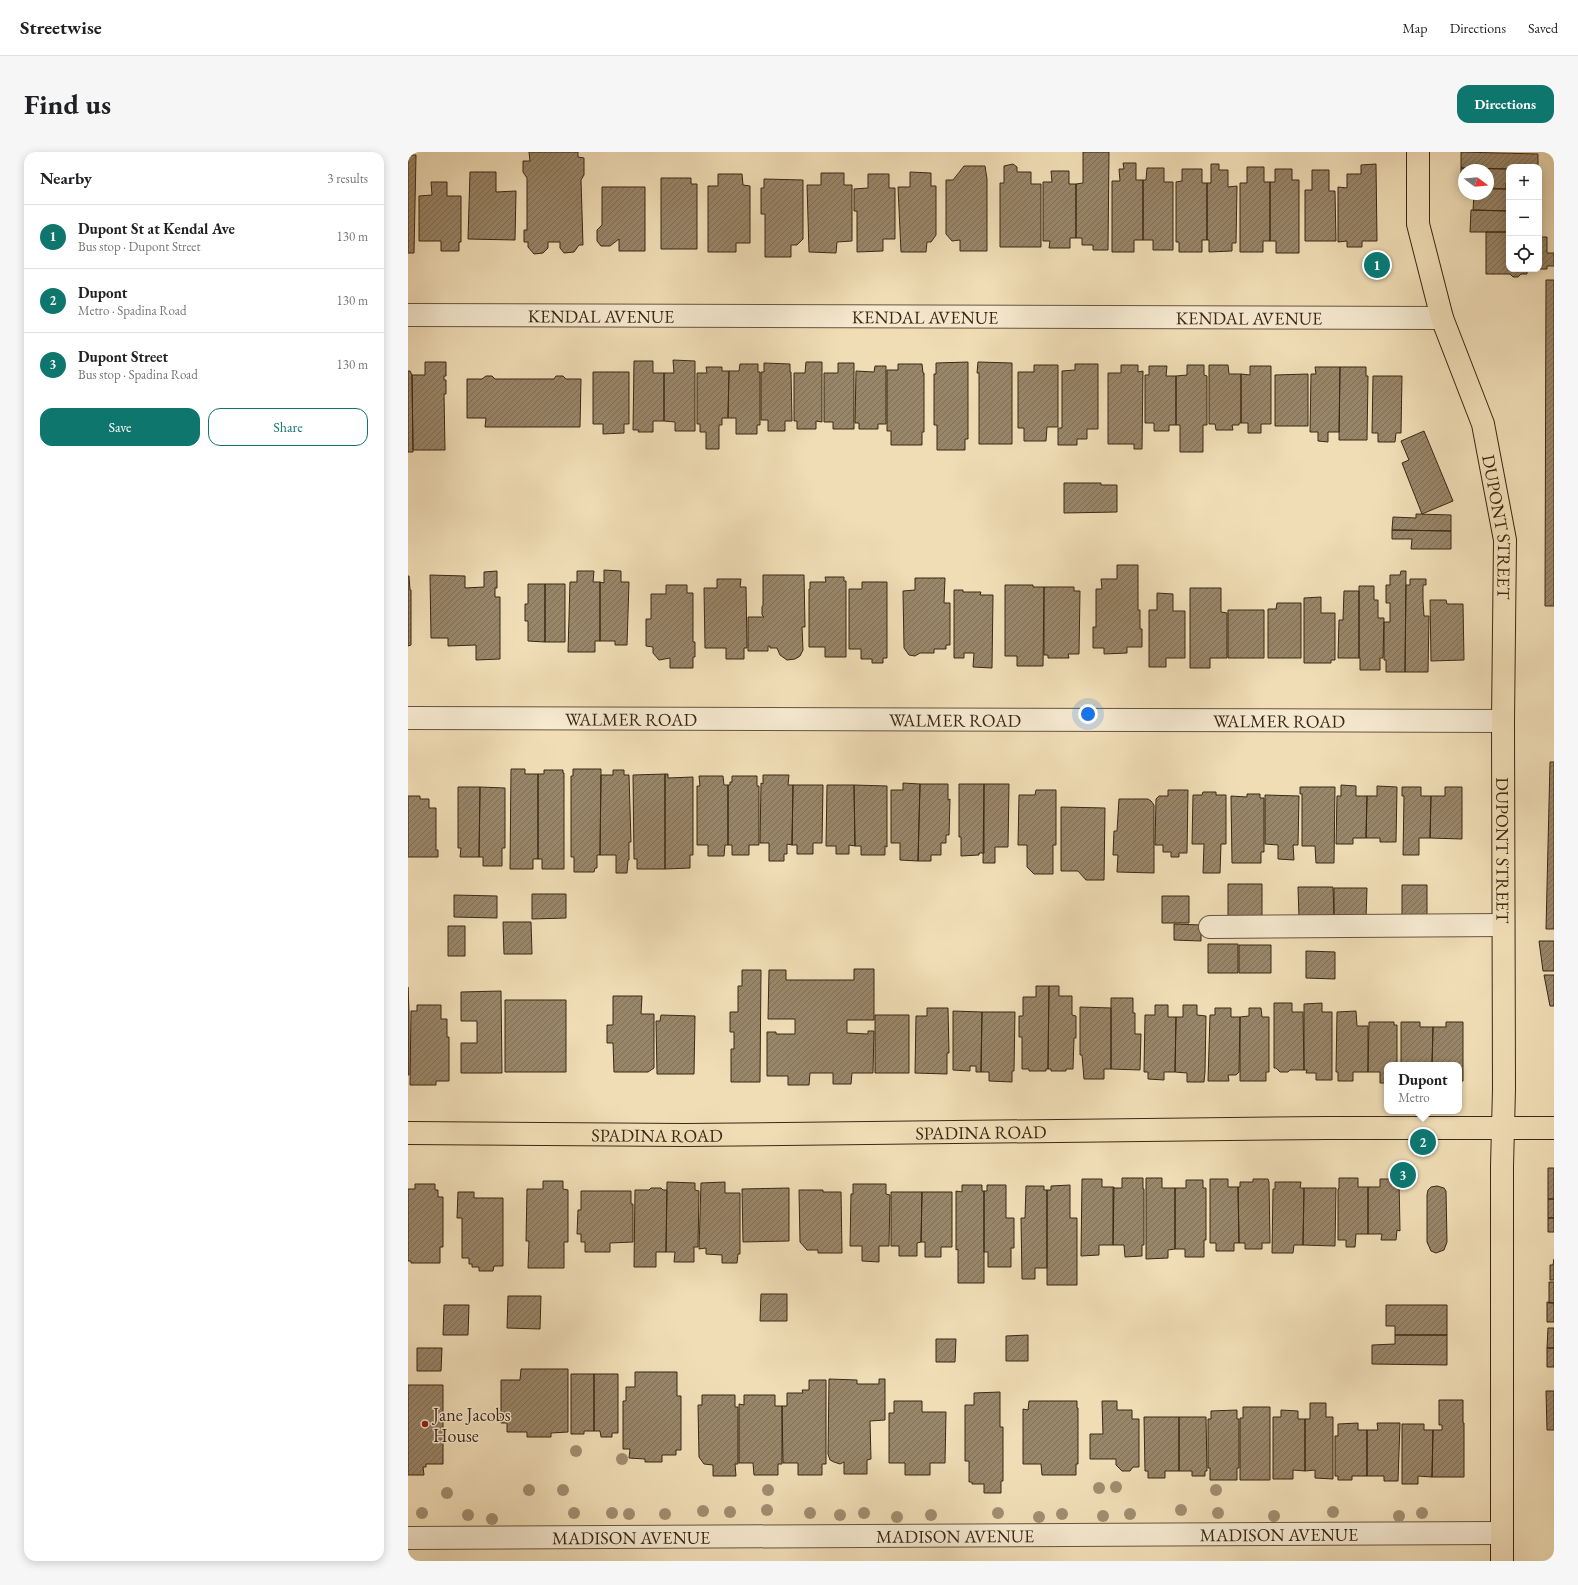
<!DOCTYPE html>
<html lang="en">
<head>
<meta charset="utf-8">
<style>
  body { margin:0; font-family:"EB Garamond",serif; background:#f6f6f6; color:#202124 }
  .controls { position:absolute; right:12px; top:12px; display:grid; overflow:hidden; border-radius:8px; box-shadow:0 2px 10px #0003 }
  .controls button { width:36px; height:36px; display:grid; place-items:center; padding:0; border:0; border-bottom:1px solid #e0e0e0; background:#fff; color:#202124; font:20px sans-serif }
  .compass { position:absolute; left:1050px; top:12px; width:36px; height:36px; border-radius:50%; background:#fff; box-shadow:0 2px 10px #0003; rotate:106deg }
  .you { position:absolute; left:680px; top:562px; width:14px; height:14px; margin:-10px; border:3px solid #fff; border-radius:50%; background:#1a73e8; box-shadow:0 0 0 6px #1a73e833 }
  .badge { display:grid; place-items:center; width:26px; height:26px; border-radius:50%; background:#0f766e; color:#fff; font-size:13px; font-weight:700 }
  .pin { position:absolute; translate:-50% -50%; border:2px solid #fff; box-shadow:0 1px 4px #0006 }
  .popup { position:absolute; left:976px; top:910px; width:78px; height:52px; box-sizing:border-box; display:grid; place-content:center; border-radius:8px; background:#fff; filter:drop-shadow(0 1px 3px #0005); font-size:13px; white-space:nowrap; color:#757577 }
  .popup b { font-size:15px; color:#202124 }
  .popup::after { content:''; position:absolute; left:50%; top:100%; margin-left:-8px; border:8px solid transparent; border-top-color:#fff }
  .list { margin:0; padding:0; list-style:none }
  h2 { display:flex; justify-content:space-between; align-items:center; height:52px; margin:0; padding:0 16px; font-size:17px }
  h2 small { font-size:13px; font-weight:400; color:#757577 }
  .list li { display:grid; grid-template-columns:26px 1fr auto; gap:12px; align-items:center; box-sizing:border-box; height:64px; padding:0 16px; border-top:1px solid #e0e0e0 }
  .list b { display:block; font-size:15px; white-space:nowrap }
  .list p { margin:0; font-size:13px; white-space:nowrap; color:#757577 }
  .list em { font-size:13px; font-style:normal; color:#757577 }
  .actions { display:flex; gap:8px; padding:12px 16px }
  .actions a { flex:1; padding:9px 0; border:1px solid #0f766e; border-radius:12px; text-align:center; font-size:14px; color:#0f766e }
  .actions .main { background:#0f766e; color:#fff }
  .icon { flex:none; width:22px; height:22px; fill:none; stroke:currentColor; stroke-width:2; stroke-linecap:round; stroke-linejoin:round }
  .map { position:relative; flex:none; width:1146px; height:1409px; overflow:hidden; border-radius:12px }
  header { display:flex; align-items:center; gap:24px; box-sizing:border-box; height:56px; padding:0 20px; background:#fff; border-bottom:1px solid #e0e0e0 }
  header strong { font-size:19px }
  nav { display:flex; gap:22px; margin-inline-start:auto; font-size:14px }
  .intro { display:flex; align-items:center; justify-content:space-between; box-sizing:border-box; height:96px; padding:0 24px }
  h1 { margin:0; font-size:28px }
  .button { padding:10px 18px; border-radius:12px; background:#0f766e; color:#fff; font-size:14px; font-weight:700 }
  main { display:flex; gap:24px; padding:0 24px }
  aside { flex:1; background:#fff; border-radius:12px; box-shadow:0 2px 10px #0003 }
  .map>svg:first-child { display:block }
</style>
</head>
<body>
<header>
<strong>Streetwise</strong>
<nav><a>Map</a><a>Directions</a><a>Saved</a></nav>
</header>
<div class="intro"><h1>Find us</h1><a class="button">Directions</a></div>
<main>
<aside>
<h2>Nearby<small>3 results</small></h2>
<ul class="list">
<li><span class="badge">1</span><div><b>Dupont St at Kendal Ave</b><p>Bus stop · Dupont Street</p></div><em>130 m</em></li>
<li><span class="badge">2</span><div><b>Dupont</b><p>Metro · Spadina Road</p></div><em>130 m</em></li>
<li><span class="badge">3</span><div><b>Dupont Street</b><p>Bus stop · Spadina Road</p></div><em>130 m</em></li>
</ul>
<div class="actions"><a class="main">Save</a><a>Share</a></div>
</aside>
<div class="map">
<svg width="1146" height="1409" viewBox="0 0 1146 1409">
  <defs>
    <pattern id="building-hatch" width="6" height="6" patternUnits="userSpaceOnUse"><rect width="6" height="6" fill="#998669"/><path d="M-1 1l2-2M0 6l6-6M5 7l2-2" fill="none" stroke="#7e6e55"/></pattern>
  </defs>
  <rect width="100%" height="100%" fill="#f0ddb6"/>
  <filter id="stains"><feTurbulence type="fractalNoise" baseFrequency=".005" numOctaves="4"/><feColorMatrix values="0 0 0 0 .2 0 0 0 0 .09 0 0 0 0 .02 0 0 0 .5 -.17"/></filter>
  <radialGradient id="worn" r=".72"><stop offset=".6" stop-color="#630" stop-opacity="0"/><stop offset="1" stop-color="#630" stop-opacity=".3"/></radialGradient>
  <path fill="url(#building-hatch)" stroke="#3b2815" d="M121,0H170V5L176,6V23L173,28L175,93H171L166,100L156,101L152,96V90H140V96L135,101L126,102L120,95V90H116V78H119V26L115,20V9H122Z
    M675,0H701L700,98H685V93H674V86H668V32L675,31Z
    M1053,0L1130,2V15H1101V17L1053,16Z
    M0,3H8L6,101H0Z
    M715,11H728V28H735V88H726V100H704V29H712L711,17H716Z
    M605,12L609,15V20H623V32H633V95H592V31H596V14Z
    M803,12H811V18H820V35L829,34L828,91H824V99L801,100V88H799V31H803Z
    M968,12L969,89H954V95H939V89L930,90V35L939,36V22H953V13Z
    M556,14H577L579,27V99H552V88L544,89L538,82V28H545Z
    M839,15H856V30H862V89H855V100H832V31H839Z
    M739,16H756V30H765V98H745V88H735V28H738Z
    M1053,16L1101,17V31H1098V37L1080,36V18H1056V36H1053Z
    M774,17H794V31H799V88H794V100H771V90H768V30L774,29Z
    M867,17H884V28H891V101H868V89H862V30H867Z
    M904,18H921V39H927L928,89H897V38H904Z
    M643,19H661V32H668V86H662V96H641L642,89H635V30H644Z
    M62,20H88V40L108,39L107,88L60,87Z
    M502,20L523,21V34H528V83L523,90H519L518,100H493L490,35H502Z
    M413,21H436V33H444V89L429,90L428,101L401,100L399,33H413Z
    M310,22H334L335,33L342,34V91H328V100H300V34H310Z
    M460,22H481V36H487V87H475V99L449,100V59H446V37L460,36Z
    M253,26H283V32H289V97H253Z
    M356,27L395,28V87L389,93H383V105H357V62H353V36H356Z
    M23,30H39V44H53V90H51V99H33V89H11V44L24,43Z
    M194,35H237V99H211V87L202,94H193L189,89V78L194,73Z
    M1080,37H1100L1101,59L1065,58L1066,42H1080Z
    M1063,58L1101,59L1100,80H1062Z
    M1078,80H1101V117H1131V85H1139V101H1146V114H1139V117H1119V122H1113L1110,125H1105L1102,122H1078Z
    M1138,128H1146V454H1137Z
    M265,208L287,209V279H267V270L256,269V221H266Z
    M226,209H245V221H256V269H245V280H230L231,278H225Z
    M17,210H38V224H36V228H38V242H36L37,298H5L4,223H17Z
    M398,210H414V270L408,269V277H389V269H386V221H397Z
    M560,210V287H557V298H529V273H526V222H528V211Z
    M570,210L604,211V292H571V221H569Z
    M356,211L382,212V220H383L384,269H377V279H360V268H353V220H356Z
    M430,211H446V277H425V270H416V221H430Z
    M332,212H350V220H352V273H349V282H328V266H320L321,219H331Z
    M490,212H514L515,221H516V280H514V293H483V279H479V218H490Z
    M667,212H690V277H679V287H669V293H650V276H654V219L667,218Z
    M626,213H650V275H639L638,289H616V276H610V220H626Z
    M713,213H730V220L735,219L734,297H726V292H700V221H713Z
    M779,213H796V223L799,224V273H795V300H772V273H768V224L779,223Z
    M801,213H820L821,222H833V271H831V273H824L825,278H808L807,272H801Z
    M467,214H478V272H470V277H451V271H447L448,219L466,220Z
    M741,214H759L758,224H768V273H761V279H746V271H737V223H741Z
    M842,214H863V272H853V281H840V271H833V222L842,223Z
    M298,215H314V219H321L320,266H314V273H311V297H298V280H292V272H289V221H299Z
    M907,215H932L931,280H920V290L910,289V280H902L903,222H908Z
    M932,215H958V224H960L959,288H931Z
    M0,219H2L4,223L5,300H0Z
    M185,220H221V272H216V281L195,282V272H185Z
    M900,222V274H867V223Z
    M78,224H84L87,227H146L148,224H155L158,227H173L172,275H77L78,266H59V227H74Z
    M965,224H994L993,281H988L987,290H970V281H964Z
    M1016,279L1045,349L1014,362L994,311L1001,308L993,289Z
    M656,331H693V333H709V360L656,361Z
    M1008,362L1043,363V379L984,378L985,365L1008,366Z
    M984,378L1043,379V397H1003L1004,387H984Z
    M709,413H730V458H732V477H734V495H719V501L696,502V496H685V475H688V437H694L693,427H709Z
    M196,418L213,419V430H221L219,493H207V489H192V430L196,431Z
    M89,419V436H87V445H92V507L68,508V493L40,494V486H23L22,423L57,424V436L76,435V420Z
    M169,419H186L185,430H192V489H187V500H160L162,430H169Z
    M993,419H998L997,520H978V508H976V470H982V451H978V433H982V423H992Z
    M355,423H396L397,475H394L395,498L392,504L387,507L379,508L372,503L369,496H362V494H360V499H340V465H356L354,463V455L355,453Z
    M0,424H1L2,438H3V493L0,494Z
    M417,425H436V429H438V505H417V495H401V437H402V430H418Z
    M507,426H537L536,451H542V493H538V497H526V501H512L507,504L501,503L496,496L495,439L507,438Z
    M309,427H333L332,435H338L339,496H336V507H318V496H297L296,436H309Z
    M1002,427H1018V433H1015V449L1016,464H1021L1020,520H997L998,433H1002Z
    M454,430H479V506H475V511H464V507H453V497H441V437H454Z
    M120,432H137V490L120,489V469H117V452H120Z
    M137,432H157V490H137Z
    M258,433H279V441H285V490H287V505H285V516H262V506L251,508L245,501V495L238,494V467H243V442H258Z
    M597,433H625V435H636L635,514H609V504H597Z
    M951,434H966V448H970V466H976L975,506H972V518H952V506H951Z
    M636,435H666V439H672L671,502H660L661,506H640V503H636Z
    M782,436H813V460L819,461V506H802V516H782Z
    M546,438H555V440H573L572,443H585L584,516L565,515L566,501H556V506H546Z
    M936,439H951V506H930L931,468H935Z
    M749,441L765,442V459H777V506H758V515H741V458H749Z
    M913,445V461H927V508H923V511H896V446Z
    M1022,448H1038L1039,452H1055L1056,508L1023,509Z
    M869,451H893V506H860V457H868Z
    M820,458H856V506H820Z
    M1142,610H1146V777H1138Z
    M103,617H117V622H130V707H125V717H102Z
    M165,617H193L192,703H189V716H187L186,720H166V705H163V624H165Z
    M136,618H155V621H156V717H134V707H130V622H136Z
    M205,618H216V623H221L223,690H221V708H220L219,721H208V703H192L193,623H205Z
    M257,622H260V626L285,625V703H282V716L257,717Z
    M257,622V717H229V707H226L225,623Z
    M355,623H381L380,633H385L384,693L379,692V702H376V709H361V691H352L353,631L355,632Z
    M291,624H315L316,633H320V693H317L316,704H300V693H289V634H292Z
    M324,624H349V634H351V693H341V703H324V693H320V633H322V630H324Z
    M495,631L512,632L510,709L492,708V691H483V638H495Z
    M512,632H540V648L542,647L541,683H538V691H533V703H523V709H510Z
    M551,632H576V701H571V703L553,704V685H551Z
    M576,632H601L600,695H587V711H575Z
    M385,633H415L414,691H405V702H389V693H384Z
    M419,633H446L447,694L441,693V702H428V694H418Z
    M446,633L479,634V695L477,694V703H453V694H447Z
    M933,633L948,634V644H959L958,686H945V692H928L929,644H933Z
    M969,634L989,635L988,690H972V686H958L959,644H969Z
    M50,635H72L71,705H52L53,696H50Z
    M72,635L97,636V696H94V714H75V705H71Z
    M892,635H927L926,711H908L907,694H894V642H892Z
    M994,635H1013V644H1023L1022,686H1011V703H995L996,644H994Z
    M1037,635H1054V687L1022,686L1023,644H1037Z
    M628,638H648V693H645V722H626L619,715V693H610L611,643H627Z
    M760,638H780L779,701H771V705H763V700H755V693H747L748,647L751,644H760Z
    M795,640H808V643H818V692H813L812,721H795L796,692H784L785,643H794Z
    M839,642H852V646H856V700H853V711H824L823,644L839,645Z
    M857,643L891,644L890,693H885L886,708L870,707V693L857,692Z
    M0,644H12V647H21V656H28V698H30V705H0Z
    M711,647H740L743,649L746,653V721L709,720L710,703H705L706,679H709Z
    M653,655L697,656L696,728H678L670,719H653Z
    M820,732H854V764H820Z
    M994,733H1019V764H994Z
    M890,735H925L926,765L891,766Z
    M926,736H959L958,766H926Z
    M124,742H158V766L124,767Z
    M46,743L89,744V766L46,765Z
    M754,744H781V771H754Z
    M95,770H123L124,802H96Z
    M766,772L793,773V789L766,788Z
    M40,774H57V804H40Z
    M1131,789H1146V819H1135Z
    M800,792H830V821H800Z
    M831,793H863V821H831Z
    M898,799L927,800V827L898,826Z
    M446,817H466V868H439V881L460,882V879H466L465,921H444L443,932H425V921H402L401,933H380V924H359V880H368V882H387V867H360L361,818H378V828H446Z
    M334,818H353L352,930H323V897H326V880H322V860H330V834H334Z
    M1136,823H1146V854H1142Z
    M628,834H641L640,917H638V919H621V917H614V885H611V864H615V845H628Z
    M641,834H651V844H664V863L668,864V886H666L665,917H658V919H643V917H640Z
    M0,835L1,860V923H0Z
    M93,839L94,921H53V891H69V869H53V840Z
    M205,844H234L233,862H246V916L240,920H206L205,891H199V873H205Z
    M703,846H725V861H727V882H733L732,918L703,917Z
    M97,848H158V920H97Z
    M866,851H884V860H895L896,918H882L880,920H872L868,916H866Z
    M914,851V860H924V928H908V921H898L899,918H896V852Z
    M9,853H33V867H39V885H41V929H28V933H2L3,859H9Z
    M747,853H760V865H768L767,920H756V928L740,927V920H736L737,863H747Z
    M775,853H789V863L798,864L797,920L796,930H779V921L767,920L768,865H775Z
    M672,855L703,856V917H696V927H676L674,903H672Z
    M519,856H540L541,901H539V922L507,921L508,864H519Z
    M807,856H823V865H832L831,920L828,923H820L821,929H800L802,863H807Z
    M841,856H853L854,865H861V920H858V929H832V865L841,864Z
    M545,859L574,860L573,920H568V914H562V919L545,918Z
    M948,859L949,874H960V920H945V929H930V920H928L929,860Z
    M574,860H607L606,919H604V930L581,929V920H573Z
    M253,863L287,864L286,922H249L248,869H252Z
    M467,863H501V921H467Z
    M961,870H986V873H989V913H979V931H972V920H960Z
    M993,870H1012V875H1025L1024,913H993Z
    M1038,870H1055V929H1051V913H1024L1025,875H1038Z
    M1140,1016H1146V1047H1140Z
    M714,1026H735V1037H736V1093H734V1104L717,1105L716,1093H705V1036H714Z
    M738,1026H754V1036H767V1097L760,1098V1106L738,1107Z
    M931,1026H950V1035H960V1082H948L947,1095H938V1088H930V1037L931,1036Z
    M674,1027H694V1035H706L705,1093H691V1103L673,1104Z
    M802,1027H820V1035H830L831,1091H826V1099H808V1091H802Z
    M845,1027H860L861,1030L862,1091H854V1097H837V1091H831L830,1035H832V1030H845Z
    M972,1027H991L992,1079L989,1078L988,1088H973L974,1082H960V1035H972Z
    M778,1028H795V1036H798V1088H796V1105H777V1097H767V1036H778Z
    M135,1029H155V1037L160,1038V1090H156V1116H120L121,1089H118L119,1037H135Z
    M259,1030L287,1031V1038L291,1039L290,1095H286V1110H266L267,1100H258Z
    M317,1030V1041H332V1102H330L329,1111H314V1103L298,1102V1096L291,1097L293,1031Z
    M867,1030H893L892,1036H896L895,1093H886L885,1101H864L865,1037H867Z
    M7,1032H27V1038H30V1045H35V1095H32V1111H3V1109H0V1037H7Z
    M445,1032H478V1042L482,1043L481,1094H471V1110L454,1109V1094H442L443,1042H445Z
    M554,1033H574V1039H576V1131H550V1097L548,1098V1039L554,1040Z
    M579,1033H598V1066H606V1096H603V1115H580V1100H576V1039H579Z
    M662,1033V1066H669V1133H639V1038H643V1034Z
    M618,1034H636V1038H639V1116H627V1127H614L613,1066H617Z
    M1029,1034L1036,1036L1038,1039L1039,1090L1036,1098L1028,1101L1023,1099L1019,1090V1043L1020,1038L1023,1035Z
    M243,1036H253L255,1038H259L258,1100H248V1115H226L227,1038H241Z
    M381,1036V1089L335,1090L334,1037Z
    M896,1036H928L927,1094L895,1093Z
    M391,1038H415V1040H433L434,1101H410V1098H399L392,1090Z
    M173,1039H223V1052H225V1090L202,1091V1100H177V1090H173V1082H169L170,1058H173Z
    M50,1040H66V1046H95V1114H86L85,1119H71V1115H64V1112H61V1106H54V1066H49Z
    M483,1040H514L513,1090L509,1091V1104H491V1094H483Z
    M514,1040H544V1095H533V1105H517V1090H513Z
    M1140,1047H1146V1066H1140Z
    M1140,1066H1146V1080H1140Z
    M1146,1107V1128H1142V1113H1145Z
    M1141,1130H1146V1151H1141Z
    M353,1142H379V1169H352Z
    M100,1144H133L132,1177L99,1176Z
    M1139,1150L1146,1151V1170H1139Z
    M36,1153H61L60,1183H35Z
    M978,1153H1039V1183H987V1174H978Z
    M1140,1176H1146V1196H1139Z
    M620,1183V1209H598V1184Z
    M987,1183H1039V1213L964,1212V1193L987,1192Z
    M528,1187H548L547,1210H528Z
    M9,1196H34L33,1219H9Z
    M1139,1196H1146V1215H1139Z
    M113,1217H160V1280L143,1281V1285H119V1280H99V1271H93V1228H112Z
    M227,1220H269V1244H273V1298H268V1303H254V1310H237V1307L221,1306L222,1297H215V1249H218V1235H227Z
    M163,1222H186V1279H176V1282H163Z
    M186,1222H210V1281H204V1285H193L192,1279H186Z
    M421,1227L449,1228V1232H471V1227H477V1268L462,1269L463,1307L459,1308V1322H436V1310L432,1312L426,1310L422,1308L420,1302Z
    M401,1228H418V1312H414V1323H390V1311H375L374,1254H379V1241H395L394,1238H401Z
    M0,1233H35V1312H18V1315H15L16,1323H0Z
    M1138,1239H1146V1278H1139Z
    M592,1240V1275H595V1329H593V1341H576V1332H564V1330H561V1309H557V1253H566V1241Z
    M294,1243H327V1255H330V1312H327L328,1324H305V1313L296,1312L291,1305L290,1253H294Z
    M336,1243H367V1254H374V1312H370V1323H346L345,1311H331V1252L336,1253Z
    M1031,1248H1055V1271H1056V1325H1024L1025,1278H1034V1273H1031Z
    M486,1249H514V1260H538L537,1311H522V1323H497V1311H481V1261H486Z
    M621,1249H669V1256H670V1312H668V1323H634L633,1312H615V1257L620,1258Z
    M694,1249H709V1258H724V1267H731V1315H725L722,1319H714L708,1313V1307H682V1282H695Z
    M902,1251H918V1265H925V1327L907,1326V1318L897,1319V1267H902Z
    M835,1255H862V1328H832V1266H835Z
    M829,1258V1267H831V1316H829V1328H802V1316H800V1267H803V1259Z
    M873,1258L890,1259V1267H897V1319L885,1318V1327H865V1265H873Z
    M736,1265H771V1319H757V1326H740V1319H737Z
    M771,1265H798L799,1319H797V1324H784V1319H771Z
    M950,1271V1278H959V1324H944V1328H930V1324H927V1284H930V1272Z
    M969,1271H992L990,1329H976V1324H959V1278H970Z
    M994,1272H1016V1278H1025L1024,1325L1010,1324V1332H994Z"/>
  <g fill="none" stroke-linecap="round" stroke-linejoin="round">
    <defs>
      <g id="minor">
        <path id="s1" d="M0,163L1034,166"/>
        <path id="s2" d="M0,566L1095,569"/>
        <path d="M802,775L1095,773"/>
        <path id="s3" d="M0,1386L1093,1381"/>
      </g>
      <g id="major">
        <path id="s4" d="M1010,0V72L1034,166L1075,272L1097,388L1095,569L1096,937L1094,1014V1409"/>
        <path id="s5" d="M0,981L277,983L919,976H1146"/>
      </g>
    </defs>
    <use href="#minor" stroke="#68553d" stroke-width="24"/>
    <use href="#major" stroke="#3b2815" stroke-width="24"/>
    <use href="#minor" stroke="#f5e9d0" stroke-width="22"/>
    <use href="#major" stroke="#f0ddb6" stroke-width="22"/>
  </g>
  <g fill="#a18e70">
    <circle cx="168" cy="1299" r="6"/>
    <circle cx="214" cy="1307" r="6"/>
    <circle cx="708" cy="1335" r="6"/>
    <circle cx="691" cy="1336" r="6"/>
    <circle cx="121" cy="1338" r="6"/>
    <circle cx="155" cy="1338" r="6"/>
    <circle cx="360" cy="1338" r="6"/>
    <circle cx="808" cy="1338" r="6"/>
    <circle cx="39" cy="1341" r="6"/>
    <circle cx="359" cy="1358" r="6"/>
    <circle cx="773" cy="1358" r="6"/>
    <circle cx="295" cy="1359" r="6"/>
    <circle cx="322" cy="1360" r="6"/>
    <circle cx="925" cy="1360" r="6"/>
    <circle cx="14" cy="1361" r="6"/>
    <circle cx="166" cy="1361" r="6"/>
    <circle cx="204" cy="1361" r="6"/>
    <circle cx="402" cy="1361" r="6"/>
    <circle cx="456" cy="1361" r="6"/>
    <circle cx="590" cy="1361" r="6"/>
    <circle cx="810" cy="1361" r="6"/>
    <circle cx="1014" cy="1361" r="6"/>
    <circle cx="221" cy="1362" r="6"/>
    <circle cx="257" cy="1362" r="6"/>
    <circle cx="654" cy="1362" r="6"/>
    <circle cx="722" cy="1362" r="6"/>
    <circle cx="60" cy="1363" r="6"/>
    <circle cx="432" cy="1363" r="6"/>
    <circle cx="523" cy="1363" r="6"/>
    <circle cx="695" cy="1364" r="6"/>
    <circle cx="866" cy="1364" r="6"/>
    <circle cx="991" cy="1364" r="6"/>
    <circle cx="489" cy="1365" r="6"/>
    <circle cx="631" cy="1365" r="6"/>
    <circle cx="84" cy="1367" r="6"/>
  </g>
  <circle fill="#8f2418" stroke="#f5e9d0" stroke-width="1.5" cx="17" cy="1272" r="4"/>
  <g text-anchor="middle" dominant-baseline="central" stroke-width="3" stroke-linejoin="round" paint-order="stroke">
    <g font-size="18" fill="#3b2815" stroke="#f5e9d0">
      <text stroke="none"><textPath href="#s1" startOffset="193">KENDAL AVENUE</textPath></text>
      <text stroke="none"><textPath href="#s1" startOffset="517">KENDAL AVENUE</textPath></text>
      <text stroke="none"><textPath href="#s1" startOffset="841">KENDAL AVENUE</textPath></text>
      <text stroke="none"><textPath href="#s4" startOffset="387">DUPONT STREET</textPath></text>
      <text stroke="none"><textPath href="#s2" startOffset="223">WALMER ROAD</textPath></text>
      <text stroke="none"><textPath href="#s2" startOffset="547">WALMER ROAD</textPath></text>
      <text stroke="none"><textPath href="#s2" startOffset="871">WALMER ROAD</textPath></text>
      <text stroke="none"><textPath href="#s4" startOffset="711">DUPONT STREET</textPath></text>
      <text stroke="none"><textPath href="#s5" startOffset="573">SPADINA ROAD</textPath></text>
      <text stroke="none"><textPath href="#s5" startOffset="249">SPADINA ROAD</textPath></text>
      <text stroke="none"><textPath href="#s3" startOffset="871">MADISON AVENUE</textPath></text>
      <text stroke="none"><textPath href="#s3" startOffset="547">MADISON AVENUE</textPath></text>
      <text stroke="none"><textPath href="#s3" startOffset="223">MADISON AVENUE</textPath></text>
    </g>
    <g font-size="18" fill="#3b2815" stroke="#f5e9d0" text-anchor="start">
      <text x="25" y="1262">Jane Jacobs<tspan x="25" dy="21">House</tspan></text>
    </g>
  </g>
  <rect width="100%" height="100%" filter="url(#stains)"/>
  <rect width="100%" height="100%" fill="url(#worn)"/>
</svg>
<div class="controls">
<button>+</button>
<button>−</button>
<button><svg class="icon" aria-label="locate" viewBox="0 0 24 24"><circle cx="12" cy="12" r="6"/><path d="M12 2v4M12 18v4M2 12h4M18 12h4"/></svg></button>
</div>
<svg class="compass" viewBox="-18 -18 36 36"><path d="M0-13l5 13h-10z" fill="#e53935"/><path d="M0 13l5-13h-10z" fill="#757577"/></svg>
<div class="you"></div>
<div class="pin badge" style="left:969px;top:113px">1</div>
<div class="pin badge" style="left:1015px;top:990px">2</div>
<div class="popup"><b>Dupont</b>Metro</div>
<div class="pin badge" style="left:995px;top:1023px">3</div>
</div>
</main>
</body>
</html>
